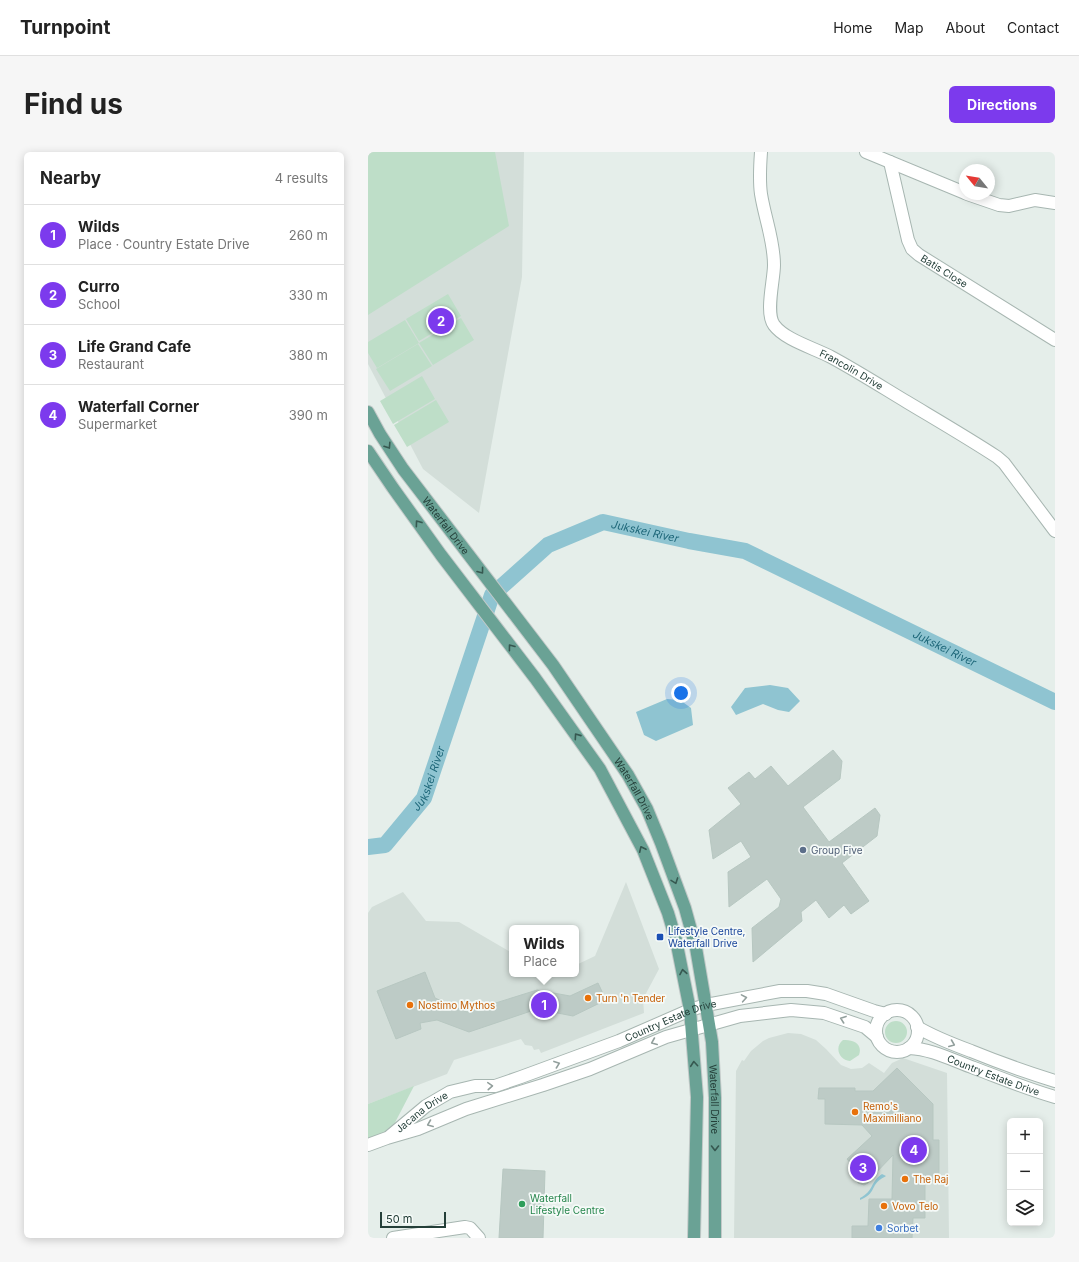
<!DOCTYPE html>
<html lang="en">
<head>
<meta charset="utf-8">
<style>
  body { margin:0; font-family:Inter,sans-serif; background:#f6f6f6; color:#222 }
  .controls { position:absolute; right:12px; bottom:12px; display:grid; overflow:hidden; border-radius:6px; box-shadow:0 2px 10px #0003 }
  .controls button { width:36px; height:36px; display:grid; place-items:center; padding:0; border:0; border-bottom:1px solid #e0e0e0; background:#fff; color:#222; font:20px sans-serif }
  .compass { position:absolute; left:591px; top:12px; width:36px; height:36px; border-radius:50%; background:#fff; box-shadow:0 2px 10px #0003; rotate:300deg }
  .scale { position:absolute; left:12px; bottom:10px; width:66px; box-sizing:border-box; padding-left:4px; border:2px solid #243f39; border-top:0; font-size:11px; line-height:14px; white-space:nowrap; color:#243f39; -webkit-text-stroke:3px #f5faf8; paint-order:stroke }
  .you { position:absolute; left:313px; top:541px; width:14px; height:14px; margin:-10px; border:3px solid #fff; border-radius:50%; background:#1a73e8; box-shadow:0 0 0 6px #1a73e833 }
  .badge { display:grid; place-items:center; width:26px; height:26px; border-radius:50%; background:#7c3aed; color:#fff; font-size:13px; font-weight:700 }
  .pin { position:absolute; translate:-50% -50%; border:2px solid #fff; box-shadow:0 1px 4px #0006 }
  .popup { position:absolute; left:141px; top:773px; width:70px; height:52px; box-sizing:border-box; display:grid; place-content:center; border-radius:6px; background:#fff; filter:drop-shadow(0 1px 3px #0005); font-size:13px; white-space:nowrap; color:#767676 }
  .popup b { font-size:15px; color:#222 }
  .popup::after { content:''; position:absolute; left:50%; top:100%; margin-left:-8px; border:8px solid transparent; border-top-color:#fff }
  .list { margin:0; padding:0; list-style:none }
  h2 { display:flex; justify-content:space-between; align-items:center; height:52px; margin:0; padding:0 16px; font-size:17px }
  h2 small { font-size:13px; font-weight:400; color:#767676 }
  .list li { display:grid; grid-template-columns:26px 1fr auto; gap:12px; align-items:center; box-sizing:border-box; height:60px; padding:0 16px; border-top:1px solid #e0e0e0 }
  .list b { display:block; font-size:15px; white-space:nowrap }
  .list p { margin:0; font-size:13px; white-space:nowrap; color:#767676 }
  .list em { font-size:13px; font-style:normal; color:#767676 }
  .icon { flex:none; width:22px; height:22px; fill:none; stroke:currentColor; stroke-width:2; stroke-linecap:round; stroke-linejoin:round }
  .map { position:relative; flex:none; width:687px; height:1086px; overflow:hidden; border-radius:6px }
  header { display:flex; align-items:center; gap:24px; box-sizing:border-box; height:56px; padding:0 20px; background:#fff; border-bottom:1px solid #e0e0e0 }
  header strong { font-size:19px }
  nav { display:flex; gap:22px; margin-inline-start:auto; font-size:14px }
  .intro { display:flex; align-items:center; justify-content:space-between; box-sizing:border-box; height:96px; padding:0 24px }
  h1 { margin:0; font-size:28px }
  .button { padding:10px 18px; border-radius:6px; background:#7c3aed; color:#fff; font-size:14px; font-weight:700 }
  main { display:flex; gap:24px; padding:0 24px }
  aside { flex:1; background:#fff; border-radius:6px; box-shadow:0 2px 10px #0003 }
  .map>svg:first-child { display:block }
</style>
</head>
<body>
<header>
<strong>Turnpoint</strong>
<nav><a>Home</a><a>Map</a><a>About</a><a>Contact</a></nav>
</header>
<div class="intro"><h1>Find us</h1><a class="button">Directions</a></div>
<main>
<aside>
<h2>Nearby<small>4 results</small></h2>
<ul class="list">
<li><span class="badge">1</span><div><b>Wilds</b><p>Place · Country Estate Drive</p></div><em>260 m</em></li>
<li><span class="badge">2</span><div><b>Curro</b><p>School</p></div><em>330 m</em></li>
<li><span class="badge">3</span><div><b>Life Grand Cafe</b><p>Restaurant</p></div><em>380 m</em></li>
<li><span class="badge">4</span><div><b>Waterfall Corner</b><p>Supermarket</p></div><em>390 m</em></li>
</ul>
</aside>
<div class="map">
<svg width="687" height="1086" viewBox="0 0 687 1086">
  <rect width="100%" height="100%" fill="#e5eeea"/>
  <path fill="#d3ded9" d="M0,0H156L154,125L111,361L55,317L0,212Z
    M258,730L291,817L275,847L276,861L173,901L171,897L166,898L164,894L157,893L153,887L86,908L79,922L0,952V761L4,755L35,740L58,769L91,770L144,801V822H208V813L227,804Z
    M420,881L433,882L448,888L458,897L473,913L483,917L494,916L501,911L516,921L524,911L535,906L579,921L581,1086H366L368,919L374,908L376,909L383,899L395,889L401,886Z"/>
  <path fill="#bedec8" d="M0,0H127L141,74L0,163Z
    M80,142L93,164L51,189L38,167Z
    M93,166L106,188L65,213L51,191Z
    M37,168L51,191L9,216L0,201V190Z
    M50,192L64,214L22,239L8,217Z
    M54,224L67,247L25,272L12,249Z
    M68,248L81,270L39,295L26,273Z
    M517 880a11 11 0 1 1 22 0a11 11 0 1 1-22 0Z
    M475,888C485,887 495,892 491,903L482,909C471,908 466,895 475,888Z
    M46,934L19,986L0,992V952Z"/>
  <path fill="#8fc4d1" d="M402,533L420,536L432,549L421,560L410,558L395,552L368,563L363,555L377,536Z
    M299,547L312,548L323,556L325,573L288,589L276,583L268,560Z
    M514,1022L518,1024C517,1025 514,1026 513,1027C503,1033 508,1042 492,1048V1046C506,1039 502,1030 514,1022Z"/>
  <g fill="none" stroke-linecap="round" stroke-linejoin="round">
    <path stroke="#8fc4d1" stroke-width="16" id="s1" d="M0,695L17,693L56,646L124,443L180,393L235,370L321,389L377,399L687,550"/>
  </g>
  <path fill="#bdcbc6" stroke="#b7c7c1" d="M465,598L474,609L472,627L435,655L461,690L507,656L512,663L509,684L474,711L501,749L483,762L476,753L461,766L448,748L433,760L434,769L385,810L384,776L411,755L413,747L399,727L361,755L360,720L383,705L373,689L345,707L341,678L373,652L360,636L381,620L387,627L403,614L420,634Z
    M57,820L67,846L99,860L169,838L202,844L230,831L238,848L205,864L169,857L101,880L69,868L52,871L53,877L28,887L9,839Z
    M529,916L565,952V988H571V1029H557V1066H545L544,1086H484V1074H500L501,1047H524L525,1003L502,1027L500,1031L496,1033L490,1031L488,1026L490,1020L479,1007L504,984L494,973L457,972V947H450L451,936H487V939H505Z
    M135,1017L177,1019L175,1086H131Z"/>
  <g fill="none" stroke-linecap="round" stroke-linejoin="round">
    <defs>
      <g id="minor">
        <path id="s2" d="M393,0C392,14 391,28 393,42C397,67 406,88 406,113C406,128 397,161 406,173C417,188 446,196 463,205C489,219 514,235 539,250C569,268 600,286 629,305L636,311L687,379"/>
        <path d="M498,0L597,41"/>
        <path id="s3" d="M522,10L540,88L544,97L551,103L687,188"/>
        <path d="M599,42L631,53L641,54L667,48L687,51"/>
        <circle cx="529" cy="879" r="21"/>
        <path d="M549,875C566,885 584,892 603,899C630,910 658,920 687,929"/>
        <path id="s4" d="M541,896C564,897 584,908 606,916C633,926 659,937 687,945"/>
        <path id="s5" d="M22,984L58,954L82,940L107,934H127L153,925L251,889L322,858L338,853L412,839H439L458,842L506,859L518,862"/>
        <path d="M0,993L19,986L50,977L98,957L175,933L222,917L298,885L372,864L423,858L456,861L497,875L509,885"/>
        <path d="M25,1086L97,1075L102,1076L111,1086"/>
      </g>
      <g id="major">
        <path id="s6" d="M0,260L12,282L35,317L185,513L260,623L279,657L293,691L317,756L328,796L344,890L347,946V1086"/>
        <path d="M0,299L25,336L73,403L167,526L232,617L275,698L300,761L308,788L322,858L329,945L326,1086"/>
      </g>
    </defs>
    <use href="#minor" stroke="#a7b6b1" stroke-width="14"/>
    <use href="#major" stroke="#c2c9c8" stroke-width="14"/>
    <use href="#minor" stroke="#fff" stroke-width="12"/>
    <use href="#major" stroke="#6aa295" stroke-width="12"/>
  </g>
  <defs><path id="oneway-chevron" d="M-2-3.5L2.5 0L-2 3.5" fill="none" stroke-width="1.6" stroke-linecap="round" stroke-linejoin="round"/></defs>
  <g stroke="#365850">
    <use href="#oneway-chevron" transform="translate(20 294) rotate(57)"/>
    <use href="#oneway-chevron" transform="translate(50 371) rotate(-126)"/>
    <use href="#oneway-chevron" transform="translate(113 419) rotate(53)"/>
    <use href="#oneway-chevron" transform="translate(143 495) rotate(-127)"/>
    <use href="#oneway-chevron" transform="translate(209 584) rotate(-125)"/>
    <use href="#oneway-chevron" transform="translate(274 697) rotate(-115)"/>
    <use href="#oneway-chevron" transform="translate(307 729) rotate(70)"/>
    <use href="#oneway-chevron" transform="translate(315 820) rotate(-100)"/>
    <use href="#oneway-chevron" transform="translate(326 912) rotate(-95)"/>
    <use href="#oneway-chevron" transform="translate(347 996) rotate(90)"/>
  </g>
  <g stroke="#929f9c">
    <use href="#oneway-chevron" transform="translate(376 846) rotate(-10)"/>
    <use href="#oneway-chevron" transform="translate(475 867) rotate(-160)"/>
    <use href="#oneway-chevron" transform="translate(286 890) rotate(157)"/>
    <use href="#oneway-chevron" transform="translate(584 892) rotate(22)"/>
    <use href="#oneway-chevron" transform="translate(189 912) rotate(-20)"/>
    <use href="#oneway-chevron" transform="translate(122 934) rotate(-4)"/>
    <use href="#oneway-chevron" transform="translate(62 972) rotate(158)"/>
  </g>
  <circle fill="#5c6f8a" stroke="#f5faf8" stroke-width="1.5" cx="435" cy="698" r="4"/>
  <rect fill="#1a4fb4" stroke="#f5faf8" stroke-width="1.5" x="288" y="781" width="8" height="8" rx="2"/>
  <g fill="#e8710a" stroke="#f5faf8" stroke-width="1.5">
    <circle cx="220" cy="846" r="4"/>
    <circle cx="42" cy="853" r="4"/>
    <circle cx="487" cy="960" r="4"/>
    <circle cx="537" cy="1027" r="4"/>
    <circle cx="516" cy="1054" r="4"/>
  </g>
  <circle fill="#2e9e5b" stroke="#f5faf8" stroke-width="1.5" cx="154" cy="1052" r="4"/>
  <circle fill="#3f7fe0" stroke="#f5faf8" stroke-width="1.5" cx="511" cy="1076" r="4"/>
  <g text-anchor="middle" dominant-baseline="central" stroke-width="3.5" stroke-linejoin="round" paint-order="stroke">
    <g font-size="10" fill="#243f39" stroke="#f5faf8">
      <text stroke="none"><textPath href="#s3" startOffset="129">Batis Close</textPath></text>
      <text stroke="none"><textPath href="#s2" startOffset="265">Francolin Drive</textPath></text>
      <text stroke="none"><textPath href="#s6" startOffset="138">Waterfall Drive</textPath></text>
      <text stroke="none"><textPath href="#s6" startOffset="462">Waterfall Drive</textPath></text>
      <text stroke="none"><textPath href="#s5" startOffset="308">Country Estate Drive</textPath></text>
      <text stroke="none"><textPath href="#s4" startOffset="89">Country Estate Drive</textPath></text>
      <text stroke="none"><textPath href="#s6" startOffset="786">Waterfall Drive</textPath></text>
      <text stroke="none"><textPath href="#s5" startOffset="40">Jacana Drive</textPath></text>
    </g>
    <g font-size="10" fill="#4e5e75" stroke="#f5faf8" text-anchor="start">
      <text x="443" y="698">Group Five</text>
    </g>
    <g font-size="10" fill="#164399" stroke="#f5faf8" text-anchor="start">
      <text x="300" y="779">Lifestyle Centre,<tspan x="300" dy="12">Waterfall Drive</tspan></text>
    </g>
    <g font-size="10" fill="#c56008" stroke="#f5faf8" text-anchor="start">
      <text x="228" y="846">Turn 'n Tender</text>
      <text x="50" y="853">Nostimo Mythos</text>
      <text x="495" y="954">Remo's<tspan x="495" dy="12">Maximilliano</tspan></text>
      <text x="545" y="1027">The Raj</text>
      <text x="524" y="1054">Vovo Telo</text>
    </g>
    <g font-size="10" fill="#27864d" stroke="#f5faf8" text-anchor="start">
      <text x="162" y="1046">Waterfall<tspan x="162" dy="12">Lifestyle Centre</tspan></text>
    </g>
    <g font-size="10" fill="#366cbe" stroke="#f5faf8" text-anchor="start">
      <text x="519" y="1076">Sorbet</text>
    </g>
    <g font-size="11" font-style="italic" fill="#1f687a" stroke="#f5faf8">
      <text stroke="none"><textPath href="#s1" startOffset="470">Jukskei River</textPath></text>
      <text stroke="none"><textPath href="#s1" startOffset="794">Jukskei River</textPath></text>
      <text stroke="none"><textPath href="#s1" startOffset="98">Jukskei River</textPath></text>
    </g>
  </g>
</svg>
<div class="controls">
<button>+</button>
<button>−</button>
<button><svg class="icon" aria-label="layers" viewBox="0 0 24 24"><path d="M12 4l9 5-9 5-9-5zM3 14l9 5 9-5"/></svg></button>
</div>
<svg class="compass" viewBox="-18 -18 36 36"><path d="M0-13l5 13h-10z" fill="#e53935"/><path d="M0 13l5-13h-10z" fill="#767676"/></svg>
<div class="scale">50 m</div>
<div class="you"></div>
<div class="pin badge" style="left:176px;top:853px">1</div>
<div class="popup"><b>Wilds</b>Place</div>
<div class="pin badge" style="left:73px;top:169px">2</div>
<div class="pin badge" style="left:495px;top:1016px">3</div>
<div class="pin badge" style="left:546px;top:998px">4</div>
</div>
</main>
</body>
</html>
